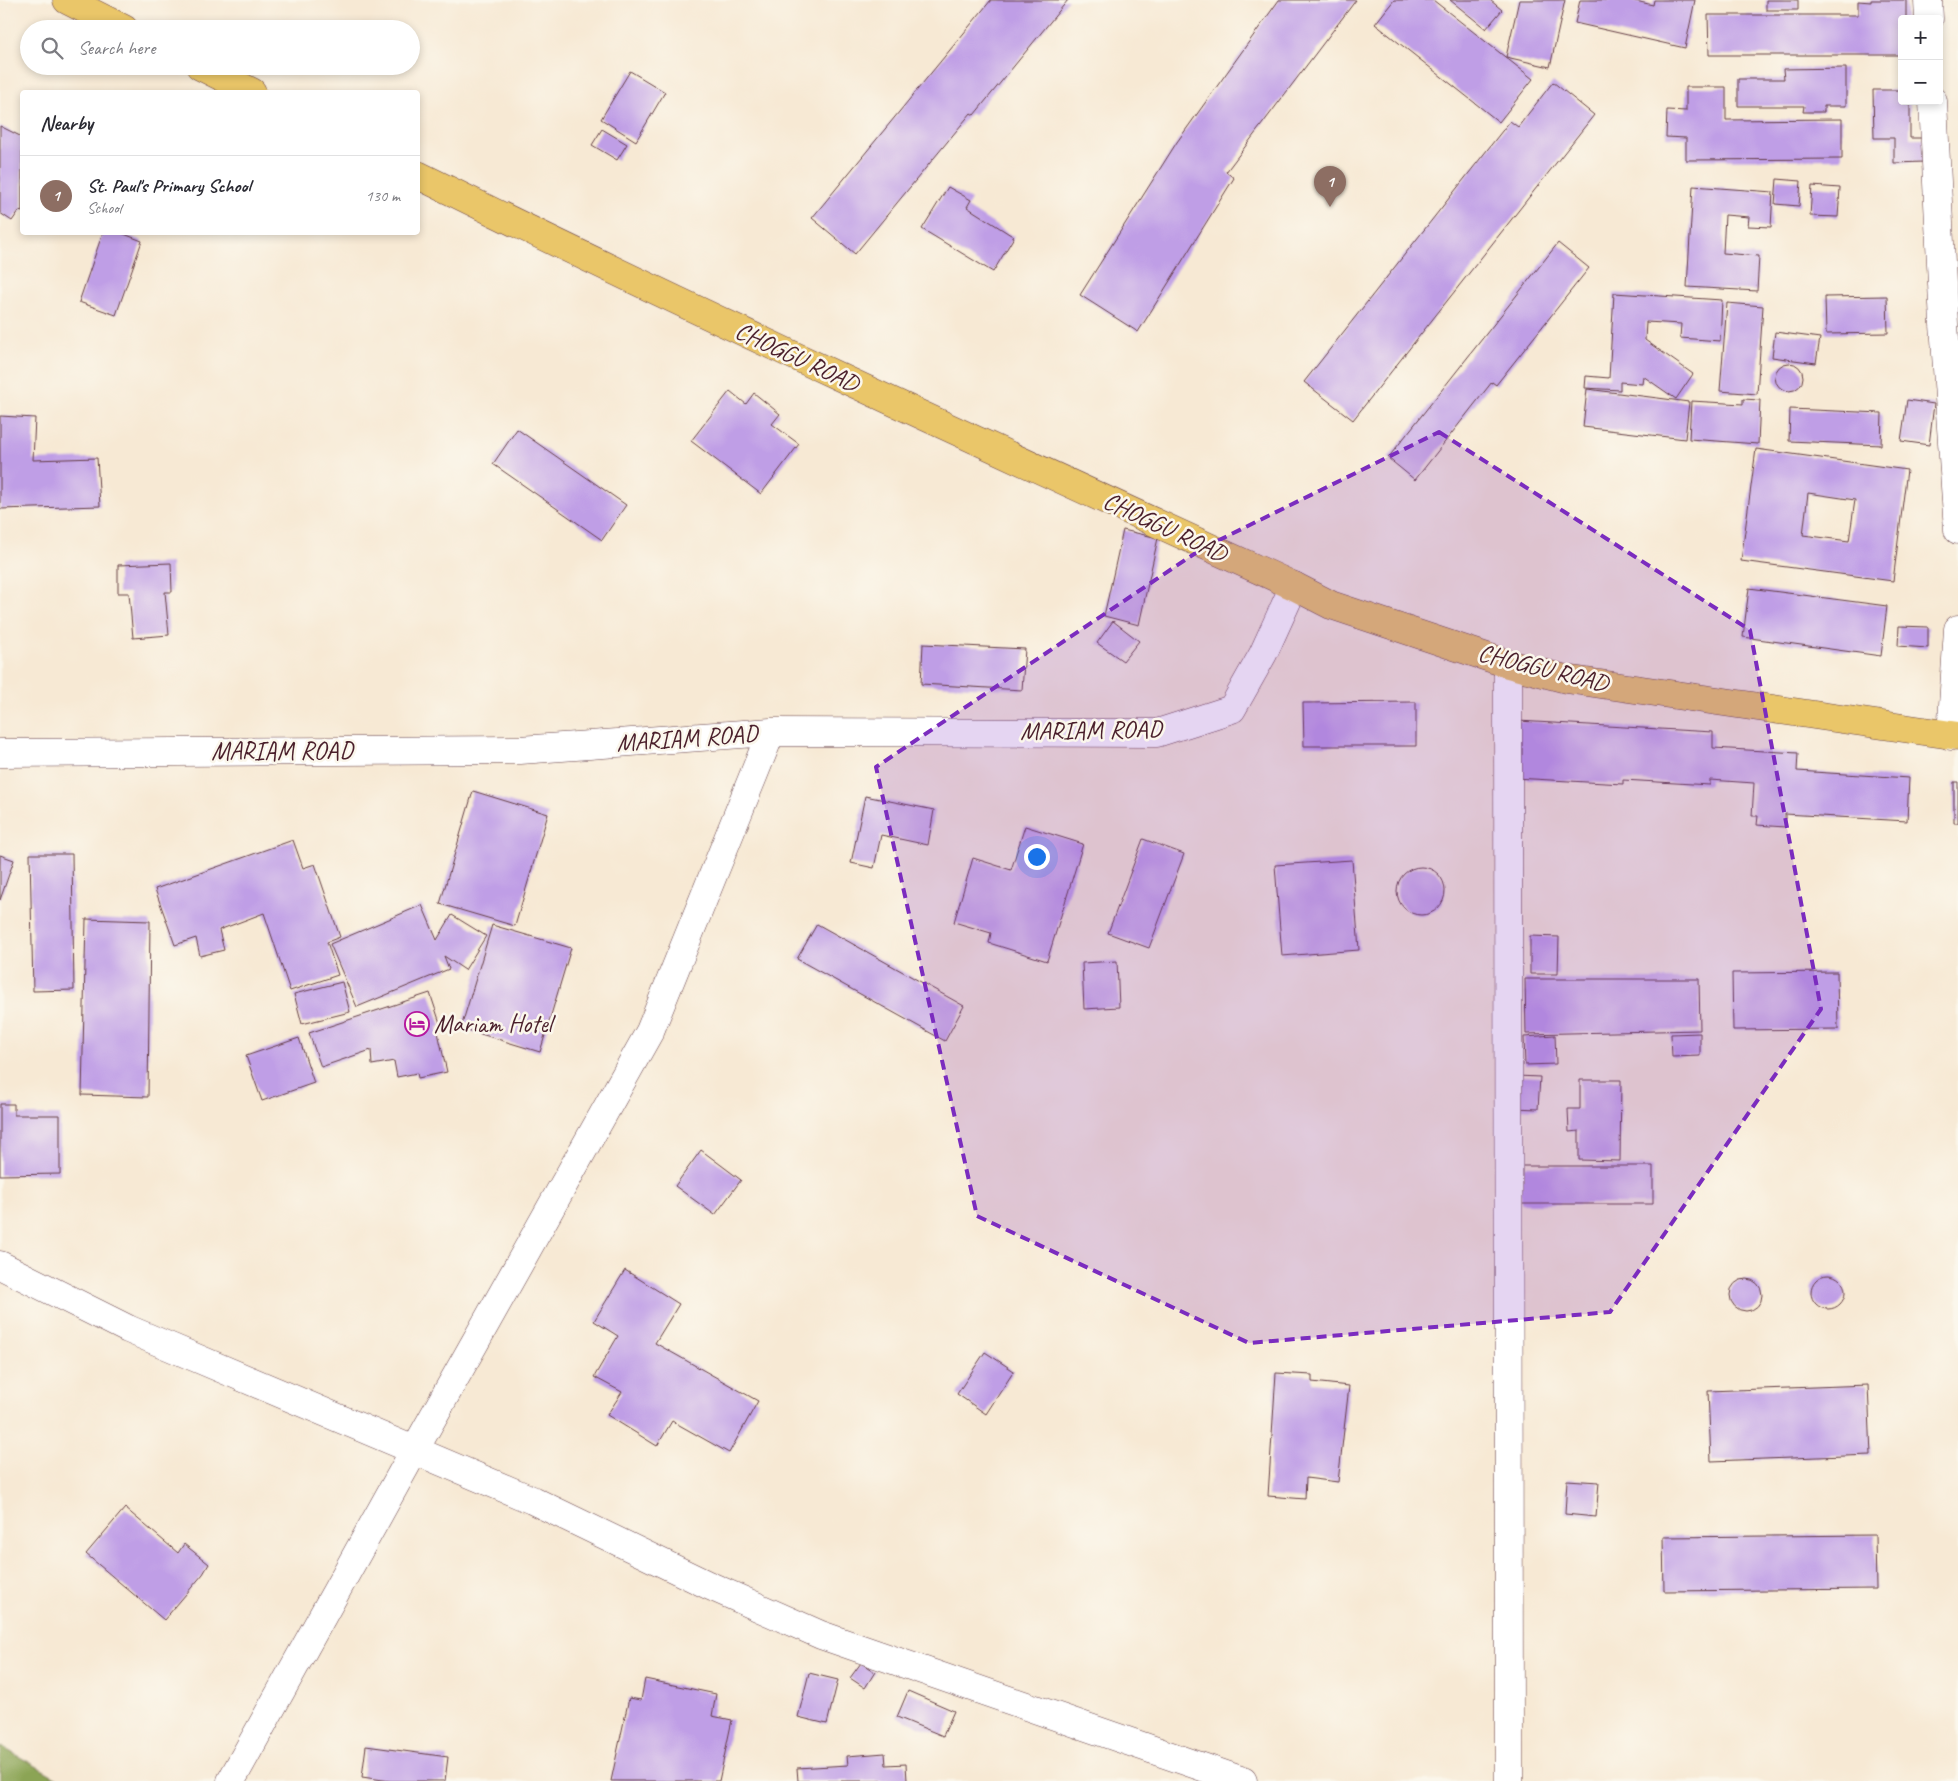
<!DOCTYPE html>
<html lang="en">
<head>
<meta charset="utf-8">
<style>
  body { margin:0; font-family:Caveat,sans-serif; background:#f7f7f7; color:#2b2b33 }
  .controls { position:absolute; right:15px; top:15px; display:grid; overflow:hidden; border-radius:5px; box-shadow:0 2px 8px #0003 }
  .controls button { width:45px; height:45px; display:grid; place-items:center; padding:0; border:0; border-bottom:1px solid #e1e1e2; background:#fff; color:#2b2b33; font:25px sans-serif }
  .you { position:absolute; left:1036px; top:856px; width:18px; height:18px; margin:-12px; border:4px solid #fff; border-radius:50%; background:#1a73e8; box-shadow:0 0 0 8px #1a73e833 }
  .badge { display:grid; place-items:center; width:32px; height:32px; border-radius:50%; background:#ea580c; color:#fff; font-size:16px; font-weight:700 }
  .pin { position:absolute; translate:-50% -41px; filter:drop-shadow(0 1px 2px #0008) }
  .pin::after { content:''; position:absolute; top:26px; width:18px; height:15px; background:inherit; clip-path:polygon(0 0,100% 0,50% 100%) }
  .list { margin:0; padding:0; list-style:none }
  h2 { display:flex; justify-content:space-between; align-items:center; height:65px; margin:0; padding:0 20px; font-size:21px }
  h2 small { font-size:16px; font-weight:400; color:#7c7c81 }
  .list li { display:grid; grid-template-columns:32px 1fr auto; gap:15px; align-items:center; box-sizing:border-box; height:80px; padding:0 20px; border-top:1px solid #e1e1e2 }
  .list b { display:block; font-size:19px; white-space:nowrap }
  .list p { margin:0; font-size:16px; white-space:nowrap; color:#7c7c81 }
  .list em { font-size:16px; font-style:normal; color:#7c7c81 }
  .icon { flex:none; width:28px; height:28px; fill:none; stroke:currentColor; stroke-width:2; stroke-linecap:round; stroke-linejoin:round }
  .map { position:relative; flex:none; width:1958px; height:1781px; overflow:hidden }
  .search { position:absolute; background:#fff; box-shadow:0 2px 8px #0003; left:20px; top:20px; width:400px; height:55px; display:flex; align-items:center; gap:12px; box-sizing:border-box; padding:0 18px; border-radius:28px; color:#7c7c81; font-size:19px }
  .panel { position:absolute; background:#fff; box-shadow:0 2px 8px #0003; left:20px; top:90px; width:400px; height:145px; border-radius:5px }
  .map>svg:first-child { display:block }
</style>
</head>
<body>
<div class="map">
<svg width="1958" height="1781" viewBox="0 0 1958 1781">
  <rect width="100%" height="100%" fill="#fbf7ec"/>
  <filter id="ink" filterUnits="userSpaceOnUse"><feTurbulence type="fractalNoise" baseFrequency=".02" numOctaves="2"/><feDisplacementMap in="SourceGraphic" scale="10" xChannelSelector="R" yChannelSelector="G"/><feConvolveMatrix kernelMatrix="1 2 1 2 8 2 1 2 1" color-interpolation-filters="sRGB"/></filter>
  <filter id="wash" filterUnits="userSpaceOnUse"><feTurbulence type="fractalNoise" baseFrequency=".0096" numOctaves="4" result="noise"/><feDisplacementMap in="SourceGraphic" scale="20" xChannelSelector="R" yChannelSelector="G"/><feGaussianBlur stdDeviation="1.12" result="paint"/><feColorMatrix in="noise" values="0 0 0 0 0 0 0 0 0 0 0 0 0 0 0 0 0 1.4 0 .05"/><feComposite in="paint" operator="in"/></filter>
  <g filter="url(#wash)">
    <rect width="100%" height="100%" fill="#f7e9d4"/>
    <path fill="#8ba455" stroke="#6a6240" d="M0,1746L63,1781H0Z"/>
    <g id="blocks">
      <path fill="#bf9ee6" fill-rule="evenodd" d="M991,0H1068L974,115L971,113L855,254L812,218Z
        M1279,0H1356L1226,172L1234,178L1138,332L1080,295L1177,142Z
        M1394,0H1433L1533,79L1499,122L1375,24Z
        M1450,0H1490L1502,10L1486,29Z
        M1519,0H1565L1550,67L1506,57Z
        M1580,0H1631L1653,5L1654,0H1695L1685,48L1575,23Z
        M1766,0H1798V10H1766Z
        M1871,0H1906V19H1902V55H1709L1708,15H1858V1L1871,2Z
        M1846,68V106H1824V112H1803L1804,106H1738V79H1784L1783,69Z
        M630,71L665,92L636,141L601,119Z
        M1553,82L1594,115L1353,420L1304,382L1510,121L1518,127Z
        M1686,87H1726V120L1842,119V159L1686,160V138L1666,137L1667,110L1686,111Z
        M1873,90H1902V101H1910V138H1924V162L1894,163V138H1874Z
        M0,126L22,137V212L19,211L12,221L0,213Z
        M602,129L627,144L617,160L592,145Z
        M1777,179L1801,181L1799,206L1775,204Z
        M1693,186L1773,192L1771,227L1748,226L1749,217L1725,215L1723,253L1759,256L1757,291L1687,287Z
        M1812,186L1840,188L1838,217L1810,216Z
        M948,187L971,200L967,207L1014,237L993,272L922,229Z
        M103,232H119L142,241L116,315L79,302Z
        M1558,243L1589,268L1496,385L1492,382L1415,480L1388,458Z
        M1614,293L1722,300L1720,341L1680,338L1681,324L1646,322L1645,340L1693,374L1676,399L1643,376L1642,384L1620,382V390L1585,388L1586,376L1609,378Z
        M1887,296L1888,333L1826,334L1825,297Z
        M1727,303L1763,306L1757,394L1720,391Z
        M1775,332L1820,338L1816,363L1772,357Z
        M1775 377a14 14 0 1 1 28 0a14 14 0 1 1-28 0Z
        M1587,389L1689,402L1685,439L1583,427Z
        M730,391L746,404L754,393L780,414L772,424L799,444L761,494L691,441Z
        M1743,399L1760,400L1758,444L1689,439L1691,401L1743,404Z
        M1907,400L1934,404L1929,445L1901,441Z
        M1790,409L1882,413L1881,445L1789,441Z
        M0,416L35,418L33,460L97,458L100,506L0,509Z
        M517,429L626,505L602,540L493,464Z
        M1756,449L1907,470L1893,581L1741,561ZM1808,493L1855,500L1849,541L1803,535Z
        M1123,530L1158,538L1139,625L1104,616Z
        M171,563L172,592H165L169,635L133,638L129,593H118V565Z
        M1749,588L1887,606L1881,656L1743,637Z
        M1113,621L1139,641L1123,661L1097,643Z
        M1899,626L1928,627V648L1898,646Z
        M923,644L1025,649L1022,690L921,684Z
        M1416,702V746H1304L1303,703Z
        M1518,721L1713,732V748L1798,753L1797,771L1909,778L1907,821L1785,814V827L1757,825L1758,816H1752L1754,783L1710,780V785L1623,780V784L1515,778Z
        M1954,782H1958V823H1954Z
        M473,791L548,814L515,926L440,904Z
        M865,796L934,810L928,845L881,835L874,868L851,863Z
        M1025,826L1083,844L1047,961L989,943L991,933L954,922L973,858L1011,870Z
        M1143,839L1184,854L1149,948L1108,933Z
        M293,840L303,868L315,864L340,937L327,942L338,975L290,991L264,913L219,930L224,950L200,956L196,938L175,945L155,889Z
        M30,854H72L74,990L33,991Z
        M0,855L14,860L0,900Z
        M1352,860L1359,950L1282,956L1275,865Z
        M1397 891a24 24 0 1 1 48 0a24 24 0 1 1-48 0Z
        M422,905L437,940L452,915L486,936L465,970L444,956L449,969L357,1007L330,944Z
        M86,919L150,921L148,1097L82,1095Z
        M817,924L964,1006L945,1041L797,959Z
        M492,925L571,948L540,1052L461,1028Z
        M1530,936L1559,937L1558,974H1530Z
        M1117,961L1119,1007L1084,1009L1082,963Z
        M1837,972L1838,1029L1733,1030L1732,973Z
        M1525,979H1699L1700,1030L1526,1034Z
        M342,982L350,1012L302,1024L294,994Z
        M430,993L441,1026L437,1028L447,1072L418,1078L417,1073L397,1077L394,1061L372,1065L371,1050L321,1067L309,1033Z
        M1700,1033V1056L1672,1057L1671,1034Z
        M1555,1035L1556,1064L1525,1065L1524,1037Z
        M299,1038L314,1083L262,1101L246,1056Z
        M1516,1076L1540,1077L1538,1109L1514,1108Z
        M1580,1080H1621L1620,1161L1579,1160V1131L1569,1132L1568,1109H1580Z
        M0,1104H14V1115H60V1174L0,1175Z
        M701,1150L741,1180L715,1215L675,1186Z
        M1520,1166H1653V1204H1521Z
        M625,1270L679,1304L655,1343L758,1401L729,1453L672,1421L657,1446L607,1415L622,1392L594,1377L618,1336L594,1321Z
        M1811 1292a17 17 0 1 1 34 0a17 17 0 1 1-34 0Z
        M1730 1295a16 16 0 1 1 32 0a16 16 0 1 1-32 0Z
        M985,1352L1014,1371L986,1414L957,1394Z
        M1276,1373L1312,1375V1382L1349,1386L1338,1482L1306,1478L1305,1499L1268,1496Z
        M1868,1385L1871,1455L1711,1461L1708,1391Z
        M1567,1480L1599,1482L1596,1517L1565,1514Z
        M125,1508L178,1553L184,1544L209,1564L203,1574L164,1620L86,1554Z
        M1875,1535L1876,1589L1664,1591L1663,1537Z
        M861,1663L875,1672L865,1688L850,1678Z
        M809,1673L838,1680L827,1724L798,1717Z
        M645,1679L716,1694L712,1716L732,1720L719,1781H611L629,1698L641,1700Z
        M908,1691L954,1711L943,1736L897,1717Z
        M366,1746L448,1757L445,1781H390L362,1777Z
        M885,1753L886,1765L906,1764L907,1781H798L797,1768L848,1765L847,1756Z"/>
    </g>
  </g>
  <g filter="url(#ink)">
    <use href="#blocks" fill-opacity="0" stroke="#643d44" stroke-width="1"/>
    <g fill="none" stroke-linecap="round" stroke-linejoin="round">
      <defs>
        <path id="minor" d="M1928,0L1929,19
          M1933,101L1944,324L1958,530
          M1508,664L1509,1781
          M1951,736L1958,629
          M0,753L520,750L771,732L1157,733L1232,709L1263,654L1294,586
          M0,1265L128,1329L532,1500L708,1585L821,1635L1243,1781
          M231,1781L414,1451L650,1031L771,732"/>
        <path id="major" d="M67,0L124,29
          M200,66L252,92
          M418,175C707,318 1001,452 1294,586L1331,605L1508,664L1566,679L1958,736"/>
      </defs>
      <use href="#minor" stroke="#643d44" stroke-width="29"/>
      <use href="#major" stroke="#643d44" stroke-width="29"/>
      <use href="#minor" stroke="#fff" stroke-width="28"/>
      <use href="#major" stroke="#eac669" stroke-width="28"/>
    </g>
  </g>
  <path fill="#7b2cbf" fill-opacity="0.2" stroke="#7b2cbf" stroke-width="4" stroke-dasharray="10 6" stroke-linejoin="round" d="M1439,432L1750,630L1821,1009L1610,1312L1249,1343L977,1216L876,767L1203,548Z"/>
  <defs>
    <symbol id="hotel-ring" viewBox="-11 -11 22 22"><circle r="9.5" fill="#fbf7ec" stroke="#b5179e" stroke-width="1.5"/><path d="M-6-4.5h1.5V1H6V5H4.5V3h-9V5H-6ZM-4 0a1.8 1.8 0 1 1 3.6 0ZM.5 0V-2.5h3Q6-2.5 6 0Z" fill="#b5179e"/></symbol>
  </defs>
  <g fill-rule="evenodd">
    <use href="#hotel-ring" x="403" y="1010" width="28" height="28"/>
  </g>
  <g text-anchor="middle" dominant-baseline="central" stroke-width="5" stroke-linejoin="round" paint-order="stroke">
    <g font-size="25" fill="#4a1f2b" stroke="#fbf7ec">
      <text transform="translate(797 357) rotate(25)">CHOGGU ROAD</text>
      <text transform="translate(1165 527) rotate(25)">CHOGGU ROAD</text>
      <text transform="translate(1543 668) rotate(14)">CHOGGU ROAD</text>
      <text transform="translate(1091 730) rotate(-1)">MARIAM ROAD</text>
      <text transform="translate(687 738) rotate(-4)">MARIAM ROAD</text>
      <text x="282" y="751">MARIAM ROAD</text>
    </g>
    <g font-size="25" fill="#4a1f2b" stroke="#fbf7ec" text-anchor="start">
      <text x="434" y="1024">Mariam Hotel</text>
    </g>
  </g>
</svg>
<div class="controls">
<button>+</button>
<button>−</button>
</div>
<div class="you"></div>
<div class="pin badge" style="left:1330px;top:207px;background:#8d6e63">1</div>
<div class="search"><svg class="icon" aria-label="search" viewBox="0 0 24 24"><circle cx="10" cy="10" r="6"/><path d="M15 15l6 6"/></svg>Search here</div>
<section class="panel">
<h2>Nearby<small></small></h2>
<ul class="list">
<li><span class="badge" style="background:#8d6e63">1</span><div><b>St. Paul's Primary School</b><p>School</p></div><em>130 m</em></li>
</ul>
</section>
</div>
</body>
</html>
